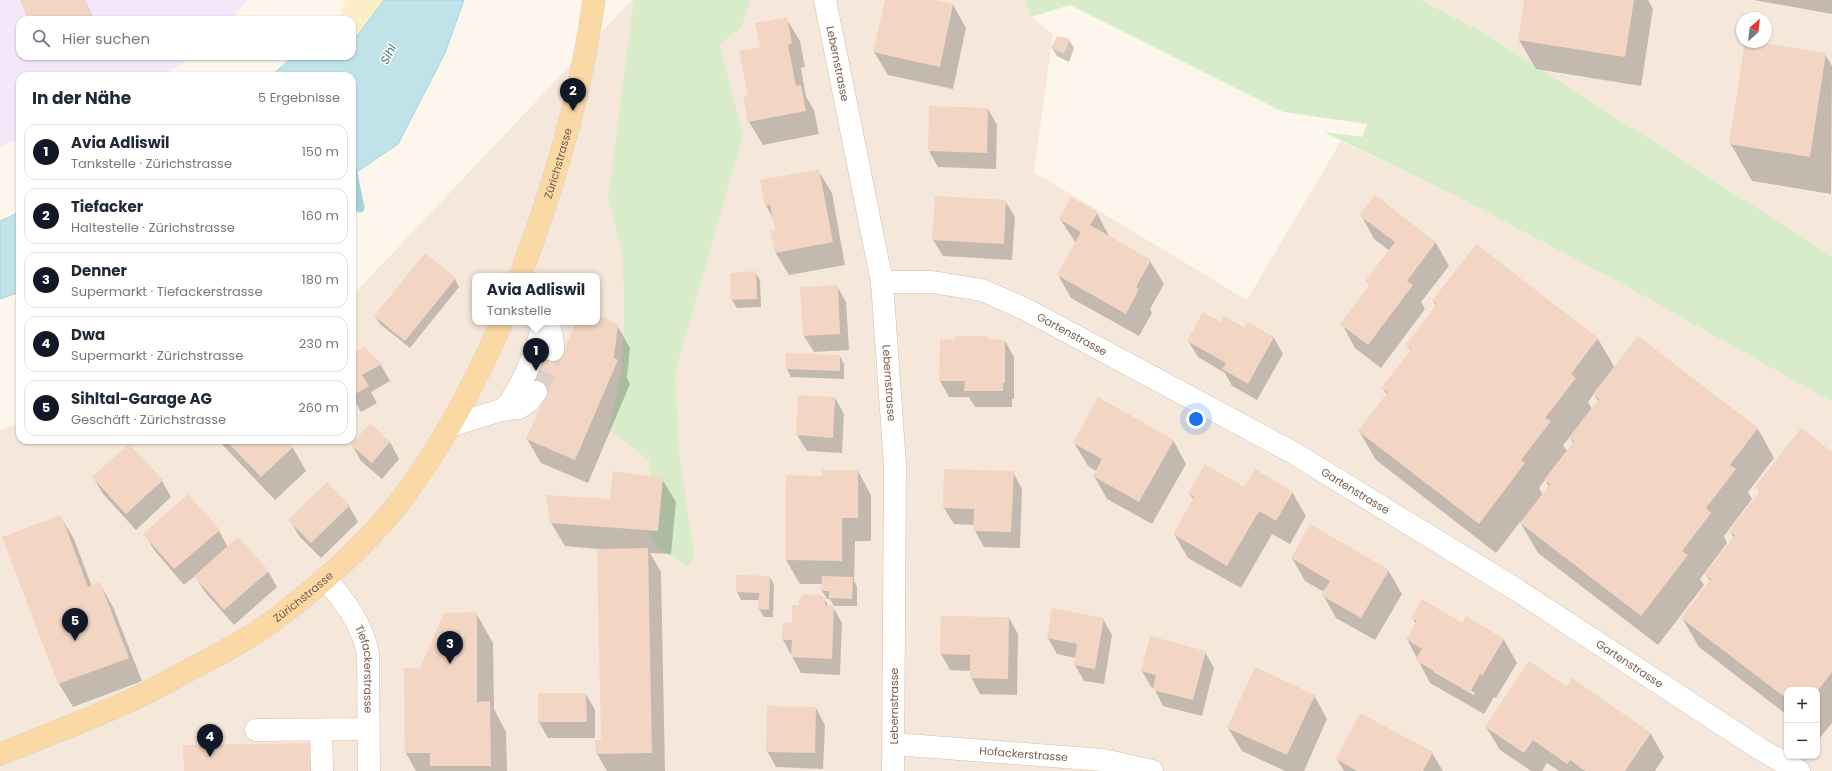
<!DOCTYPE html>
<html lang="de">
<head>
<meta charset="utf-8">
<style>
  body { margin:0; font-family:Poppins,sans-serif; background:#f6f6f7; color:#1f2937 }
  .controls { position:absolute; right:12px; bottom:12px; display:grid; overflow:hidden; border-radius:8px; box-shadow:0 1px 3px #0004 }
  .controls button { width:36px; height:36px; display:grid; place-items:center; padding:0; border:0; border-bottom:1px solid #e0e1e3; background:#fff; color:#1f2937; font:20px sans-serif }
  .compass { position:absolute; left:1736px; top:12px; width:36px; height:36px; border-radius:50%; background:#fff; box-shadow:0 1px 3px #0004; rotate:27deg }
  .you { position:absolute; left:1196px; top:419px; width:14px; height:14px; margin:-10px; border:3px solid #fff; border-radius:50%; background:#1a73e8; box-shadow:0 0 0 6px #1a73e833 }
  .badge { display:grid; place-items:center; width:26px; height:26px; border-radius:50%; background:#111827; color:#fff; font-size:13px; font-weight:700 }
  .pin { position:absolute; translate:-50% -33px; filter:drop-shadow(0 1px 2px #0008) }
  .pin::after { content:''; position:absolute; top:21px; width:14px; height:12px; background:inherit; clip-path:polygon(0 0,100% 0,50% 100%) }
  .popup { position:absolute; left:472px; top:273px; width:128px; height:52px; box-sizing:border-box; display:grid; place-content:center; border-radius:8px; background:#fff; filter:drop-shadow(0 1px 3px #0005); font-size:13px; white-space:nowrap; color:#747a83 }
  .popup b { font-size:15px; color:#1f2937 }
  .popup::after { content:''; position:absolute; left:50%; top:100%; margin-left:-8px; border:8px solid transparent; border-top-color:#fff }
  .list { margin:0; padding:0; list-style:none }
  h2 { display:flex; justify-content:space-between; align-items:center; height:52px; margin:0; padding:0 16px; font-size:17px }
  h2 small { font-size:13px; font-weight:400; color:#747a83 }
  .list li { display:grid; grid-template-columns:26px 1fr auto; gap:12px; align-items:center; box-sizing:border-box; height:56px; margin:0 8px 8px; padding:0 8px; border:1px solid #e0e1e3; border-radius:12px }
  .list b { display:block; font-size:15px; white-space:nowrap }
  .list p { margin:0; font-size:13px; white-space:nowrap; color:#747a83 }
  .list em { font-size:13px; font-style:normal; color:#747a83 }
  .icon { flex:none; width:22px; height:22px; fill:none; stroke:currentColor; stroke-width:2; stroke-linecap:round; stroke-linejoin:round }
  .map { position:relative; flex:none; width:1832px; height:771px; overflow:hidden }
  .search { position:absolute; background:#fff; box-shadow:0 1px 3px #0004; left:16px; top:16px; width:340px; height:44px; display:flex; align-items:center; gap:10px; box-sizing:border-box; padding:0 14px; border-radius:12px; color:#747a83; font-size:15px }
  .panel { position:absolute; background:#fff; box-shadow:0 1px 3px #0004; left:16px; top:72px; width:340px; height:372px; border-radius:12px }
  .map>svg:first-child { display:block }
</style>
</head>
<body>
<div class="map">
<svg width="1832" height="771" viewBox="0 0 1832 771">
  <rect width="100%" height="100%" fill="#fdf6ec"/>
  <path fill="#f5e8da" fill-rule="evenodd" d="M632,0H1025L1031,17L1053,34L1034,172L1247,300L1341,141L1458,197L1620,283L1832,402V771H0V430L20,423V440H352V296ZM475,276H597V322H475ZM1787,690H1817V756H1787Z
    M1420,0H1832V256L1481,31ZM1742,18H1766V42H1742Z"/>
  <path fill="#f3e8fa" d="M0,0H248L230,20H20V56H195L160,76H20V138L0,147Z"/>
  <path fill="#d8ecc9" d="M634,0H750V4L740,29L719,44L743,134L675,373L679,454L694,553L689,567L658,548L641,521L651,494L649,460L608,430L621,372L624,321L623,256L608,199Z
    M1025,0H1420L1481,31L1832,256V402L1620,283L1458,197L1324,132L1362,137L1367,124L1283,112L1070,5L1031,17Z"/>
  <path fill="#fcefc7" d="M345,0H384L352,43V20H339Z"/>
  <path fill="#bfe3e8" stroke="#a5d3da" d="M384,0H464L445,53L398,144L352,175V76H271L294,56H352V43Z
    M20,212V292L0,299V221Z"/>
  <path fill="#0003" fill-rule="evenodd" d="M21,0H85L94,20H30Z
    M886,0H932L953,5L966,28L953,89L888,75L874,52Z
    M1526,0H1648L1653,9L1641,86L1536,69L1519,40Z
    M1754,0H1832V14Z
    M786,18L800,41L805,67L801,68L806,97L814,110L819,134L763,145L749,122L744,98L749,97L761,47Z
    M1069,40L1074,48L1069,62L1057,56L1052,48Z
    M1746,42L1825,54L1832,66L1831,194L1752,181L1730,143Z
    M988,109L997,125L996,169L938,167L929,151Z
    M818,170L832,193L845,265L789,275L775,252L776,230L774,220L766,206L761,181Z
    M1375,196L1436,243L1449,266L1421,302L1425,309L1381,368L1355,348L1342,324L1370,287L1367,281L1390,251L1374,239L1361,215Z
    M1005,201L1015,217L1012,260L943,256L933,240Z
    M1097,213L1110,238L1150,261L1164,284L1150,309L1152,313L1139,336L1071,298L1058,275L1076,243L1060,219Z
    M1476,245L1598,339L1615,368L1638,337L1758,429L1774,458L1748,492L1752,499L1724,536L1727,543L1700,579L1704,585L1658,645L1538,553L1520,522L1496,553L1376,460L1359,431L1387,395L1383,388L1411,351L1407,345L1437,307L1433,301ZM1594,394L1598,401L1592,409L1588,402ZM1570,437L1573,443L1567,451L1563,445ZM1545,480L1549,487L1543,495L1539,488Z
    M755,272L760,280L761,307L737,308L732,300Z
    M455,279L459,287L410,348L380,324L375,316Z
    M837,286L846,302L849,350L814,352L804,336L801,288Z
    M597,316L617,325L630,348L627,378L630,384L588,483L541,463L527,439L577,322H597Z
    M1220,323L1245,329L1248,324L1274,338L1283,354L1257,400L1232,386L1225,373L1198,357L1188,341Z
    M986,337L989,340L1005,341L1014,357V399H1012V407H975L969,397H949L940,381Z
    M364,348L381,365L390,381L371,392L377,403L361,412L352,396V355Z
    M840,356L844,364V379L791,377L787,369Z
    M799,396L835,398L844,414L842,453L807,451L797,435Z
    M352,412L355,416L352,418Z
    M370,425L390,442L399,459L382,479L361,461L352,445Z
    M218,440H285L293,448L306,471L275,500Z
    M1173,440L1186,464L1152,524L1107,499L1094,476L1096,471L1088,466L1074,443Z
    M129,445L162,481L171,497L136,530L103,494L93,477Z
    M1832,453V723L1819,739L1817,738V690H1787V715L1699,647L1682,618L1710,581L1706,574L1734,538L1730,531L1760,493L1757,487Z
    M858,471L871,495V541H855L854,581L857,586V606H834L830,599H827L822,591V584H800L786,560L787,476L824,477Z
    M1013,472L1022,489L1020,548L984,547L975,531V525L954,524L944,508Z
    M662,479L676,502L671,554L650,553L661,572L665,771H607L597,754L602,741L598,549L565,546L551,523Z
    M1245,488L1292,492L1306,516L1290,544L1272,534L1241,588L1188,558L1174,534L1194,501L1189,493Z
    M349,506L358,522L321,558L299,536L290,520Z
    M60,516L74,539L92,587L100,584L113,607L142,681L73,707L59,684L3,538Z
    M219,531L228,547L268,571L277,587L234,625L205,592L195,576L184,585L154,550L145,534Z
    M1292,558L1388,570L1402,594L1375,640L1336,618L1323,595L1324,592L1305,581Z
    M770,577L774,585L773,617H764L759,609L760,600H741L737,592Z
    M825,600L829,607H833L842,623L840,675L801,673L783,640L800,606Z
    M1052,610L1103,619L1112,635L1104,684L1084,681L1075,665L1076,658L1057,654L1048,638Z
    M476,613L493,643L494,709L506,732L507,771H416L406,753L421,669Z
    M1009,618L1018,634L1017,695L980,694L971,677V671L950,670L941,654Z
    M1413,618L1463,624L1504,640L1517,663L1496,698L1494,697L1484,714L1430,683L1407,639L1416,624ZM1434,670L1475,693L1474,695L1434,672Z
    M1205,652L1214,668L1202,716L1163,706L1154,688L1151,687L1142,671Z
    M1572,680L1651,734L1664,757L1655,771H1559L1547,763L1542,771H1531L1500,750L1486,727L1566,687Z
    M586,694L595,710V738H548L539,722Z
    M1314,695L1327,719L1304,771H1285L1242,751L1228,728Z
    M816,708L825,725L823,769L776,767L767,751Z
    M1432,753L1443,771H1344L1337,759Z"/>
  <g fill="none" stroke-linecap="round" stroke-linejoin="round">
    <path stroke="#a5d3da" stroke-width="9" d="M352,168L360,208"/>
  </g>
  <path fill="#f3d5c3" d="M20,0H85L93,20H28Z
    M885,0H936L953,4L940,67L873,52Z
    M1524,0H1634L1625,57L1518,40Z
    M787,17L792,43L788,45L796,86L801,85L806,111L748,122L743,97L748,96L739,51L760,47L755,23Z
    M1057,36L1070,39L1064,54L1051,48Z
    M1745,42H1756L1826,53L1810,157L1729,144Z
    M929,106L988,108L987,153L928,151Z
    M819,169L833,242L775,253L770,230L775,229L770,205L765,206L760,180Z
    M1375,195L1436,242L1407,281L1413,285L1368,345L1340,324L1370,285L1365,281L1395,242L1359,215Z
    M935,196L1006,200L1004,244L932,240Z
    M1071,197L1098,212L1090,225L1151,260L1136,287L1139,289L1126,314L1057,275L1081,232L1059,219Z
    M1476,244L1598,338L1571,374L1576,378L1545,418L1551,421L1521,460L1525,463L1479,524L1358,431L1388,392L1381,388L1411,349L1406,344L1437,304L1432,301Z
    M425,253L456,278L405,341L374,316Z
    M756,271L757,299L731,300L730,273Z
    M838,285L840,334L803,336L800,287Z
    M1203,312L1220,322L1224,316L1245,328L1248,322L1274,337L1248,384L1222,369L1226,363L1187,341Z
    M597,315L618,324L614,358L618,360L575,460L526,439L545,396L522,386L539,344L562,354L576,322H597Z
    M955,336H987V339L1005,340V383H1003V391H964L965,381H939L940,339L955,340Z
    M1638,336L1758,428L1730,465L1736,469L1706,508L1711,513L1682,551L1688,555L1641,616L1520,523L1550,484L1544,480L1574,441L1569,437L1599,399L1593,394Z
    M364,347L382,364L362,375L369,386L352,396V354Z
    M786,353L840,355V371L786,369Z
    M798,395L835,397L833,438L796,435Z
    M1098,397L1174,440L1139,502L1093,476L1102,459L1073,443Z
    M370,423L390,442L372,463L351,445Z
    M1801,428L1832,452V672L1818,690H1787V699L1681,618L1711,579L1705,574L1735,535L1729,531L1760,491L1755,487Z
    M225,440H287L293,447L261,477Z
    M129,444L163,480L126,514L92,477Z
    M1205,464L1244,487L1255,469L1293,492L1276,521L1259,511L1227,566L1173,534L1194,497L1188,493Z
    M944,469L1014,471L1011,532L973,531L974,509L943,508Z
    M822,470H858V518H842V561L785,560L786,475L823,476Z
    M613,471L663,478L658,531L550,523L546,495L610,499Z
    M327,482L350,505L311,543L288,520Z
    M188,494L220,530L174,569L143,534Z
    M61,515L88,587L100,582L129,658L58,684L2,537Z
    M1310,524L1389,570L1361,618L1321,595L1330,581L1291,558Z
    M238,537L269,571L224,610L194,576Z
    M648,548L652,753L596,754L595,740H601L597,549Z
    M736,575L770,576L769,610L758,609L759,593L736,592Z
    M822,576L853,577L852,599L829,598V591H821Z
    M804,594L821,595L825,599V605L834,606L832,659L791,657L792,640H782L783,622L792,623V605H799V599Z
    M1422,599L1462,623L1466,616L1504,639L1482,676L1480,674L1470,692L1415,660L1422,649L1406,639L1417,621L1411,618Z
    M1052,608L1104,618L1095,669L1074,665L1077,644L1047,638Z
    M477,612V702L490,701L491,766H430V753H405L404,668H420L444,613Z
    M941,616L1009,617L1008,679L970,678V655L940,654Z
    M1150,636L1206,651L1193,700L1153,690L1156,675L1141,671Z
    M1529,661L1566,686L1572,678L1651,733L1625,771H1585L1570,760L1567,764L1533,740L1524,753L1485,727Z
    M1255,667L1315,695L1287,755L1227,728Z
    M538,693H586L587,722H538Z
    M767,706L816,707L815,753L766,752Z
    M1360,713L1433,752L1423,771H1357L1336,759Z
    M316,743V771H184L183,745Z"/>
  <g fill="none" stroke-linecap="round" stroke-linejoin="round">
    <path stroke="#dcd0c4" stroke-width="22" stroke-dasharray="22 11" stroke-linecap="butt" d="M536,392L553,350"/>
    <defs>
      <g id="minor">
        <path id="s1" d="M825,0L882,282L895,465L893,771"/>
        <path id="s2" d="M882,282H932L982,290L1027,310L1292,452L1517,590L1760,749L1799,771"/>
        <path d="M546,322C551,331 554,340 553,350"/>
        <path d="M501,410C504,408 508,405 510,402C522,385 541,342 542,322"/>
        <path d="M450,426L501,410L519,408L529,401L536,392"/>
        <path id="s3" d="M325,578C344,600 362,624 368,653L369,771"/>
        <path d="M256,730L368,729"/>
        <path d="M321,730L322,771"/>
        <path id="s4" d="M894,744L1103,760L1152,771"/>
      </g>
      <g id="major">
        <path id="s5" d="M520,276C554,187 581,94 594,0"/>
        <path id="s6" d="M0,754C45,736 90,719 134,699C155,689 175,677 195,667C223,652 252,637 278,617C319,587 366,544 398,504C441,448 474,386 502,322"/>
      </g>
    </defs>
    <use href="#minor" stroke="#d1beb0" stroke-width="23"/>
    <use href="#major" stroke="#dad1cd" stroke-width="23"/>
    <use href="#minor" stroke="#fff" stroke-width="22"/>
    <use href="#major" stroke="#fbd9a5" stroke-width="22"/>
  </g>
  <g text-anchor="middle" dominant-baseline="central" stroke-width="3" stroke-linejoin="round" paint-order="stroke">
    <g font-size="11" fill="#7a5c4d" stroke="#fffaf3">
      <text stroke="none"><textPath href="#s1" startOffset="65">Lebernstrasse</textPath></text>
      <text stroke="none"><textPath href="#s5" startOffset="119">Zürichstrasse</textPath></text>
      <text stroke="none"><textPath href="#s2" startOffset="201">Gartenstrasse</textPath></text>
      <text stroke="none"><textPath href="#s1" startOffset="389">Lebernstrasse</textPath></text>
      <text stroke="none"><textPath href="#s2" startOffset="525">Gartenstrasse</textPath></text>
      <text stroke="none"><textPath href="#s6" startOffset="343">Zürichstrasse</textPath></text>
      <text stroke="none"><textPath href="#s2" startOffset="849">Gartenstrasse</textPath></text>
      <text stroke="none"><textPath href="#s3" startOffset="103">Tiefackerstrasse</textPath></text>
      <text transform="translate(894 706) rotate(-90)">Lebernstrasse</text>
      <text stroke="none"><textPath href="#s4" startOffset="130">Hofackerstrasse</textPath></text>
    </g>
    <g font-size="12" font-style="italic" fill="#437c86" stroke="#fffaf3">
      <text transform="translate(388 54) rotate(-64)">Sihl</text>
    </g>
  </g>
</svg>
<div class="controls">
<button>+</button>
<button>−</button>
</div>
<svg class="compass" viewBox="-18 -18 36 36"><path d="M0-13l5 13h-10z" fill="#e53935"/><path d="M0 13l5-13h-10z" fill="#747a83"/></svg>
<div class="you"></div>
<div class="pin badge" style="left:536px;top:371px">1</div>
<div class="popup"><b>Avia Adliswil</b>Tankstelle</div>
<div class="pin badge" style="left:573px;top:111px">2</div>
<div class="pin badge" style="left:450px;top:664px">3</div>
<div class="pin badge" style="left:210px;top:757px">4</div>
<div class="pin badge" style="left:75px;top:641px">5</div>
<div class="search"><svg class="icon" aria-label="search" viewBox="0 0 24 24"><circle cx="10" cy="10" r="6"/><path d="M15 15l6 6"/></svg>Hier suchen</div>
<section class="panel">
<h2>In der Nähe<small>5 Ergebnisse</small></h2>
<ul class="list">
<li><span class="badge">1</span><div><b>Avia Adliswil</b><p>Tankstelle · Zürichstrasse</p></div><em>150 m</em></li>
<li><span class="badge">2</span><div><b>Tiefacker</b><p>Haltestelle · Zürichstrasse</p></div><em>160 m</em></li>
<li><span class="badge">3</span><div><b>Denner</b><p>Supermarkt · Tiefackerstrasse</p></div><em>180 m</em></li>
<li><span class="badge">4</span><div><b>Dwa</b><p>Supermarkt · Zürichstrasse</p></div><em>230 m</em></li>
<li><span class="badge">5</span><div><b>Sihltal-Garage AG</b><p>Geschäft · Zürichstrasse</p></div><em>260 m</em></li>
</ul>
</section>
</div>
</body>
</html>
